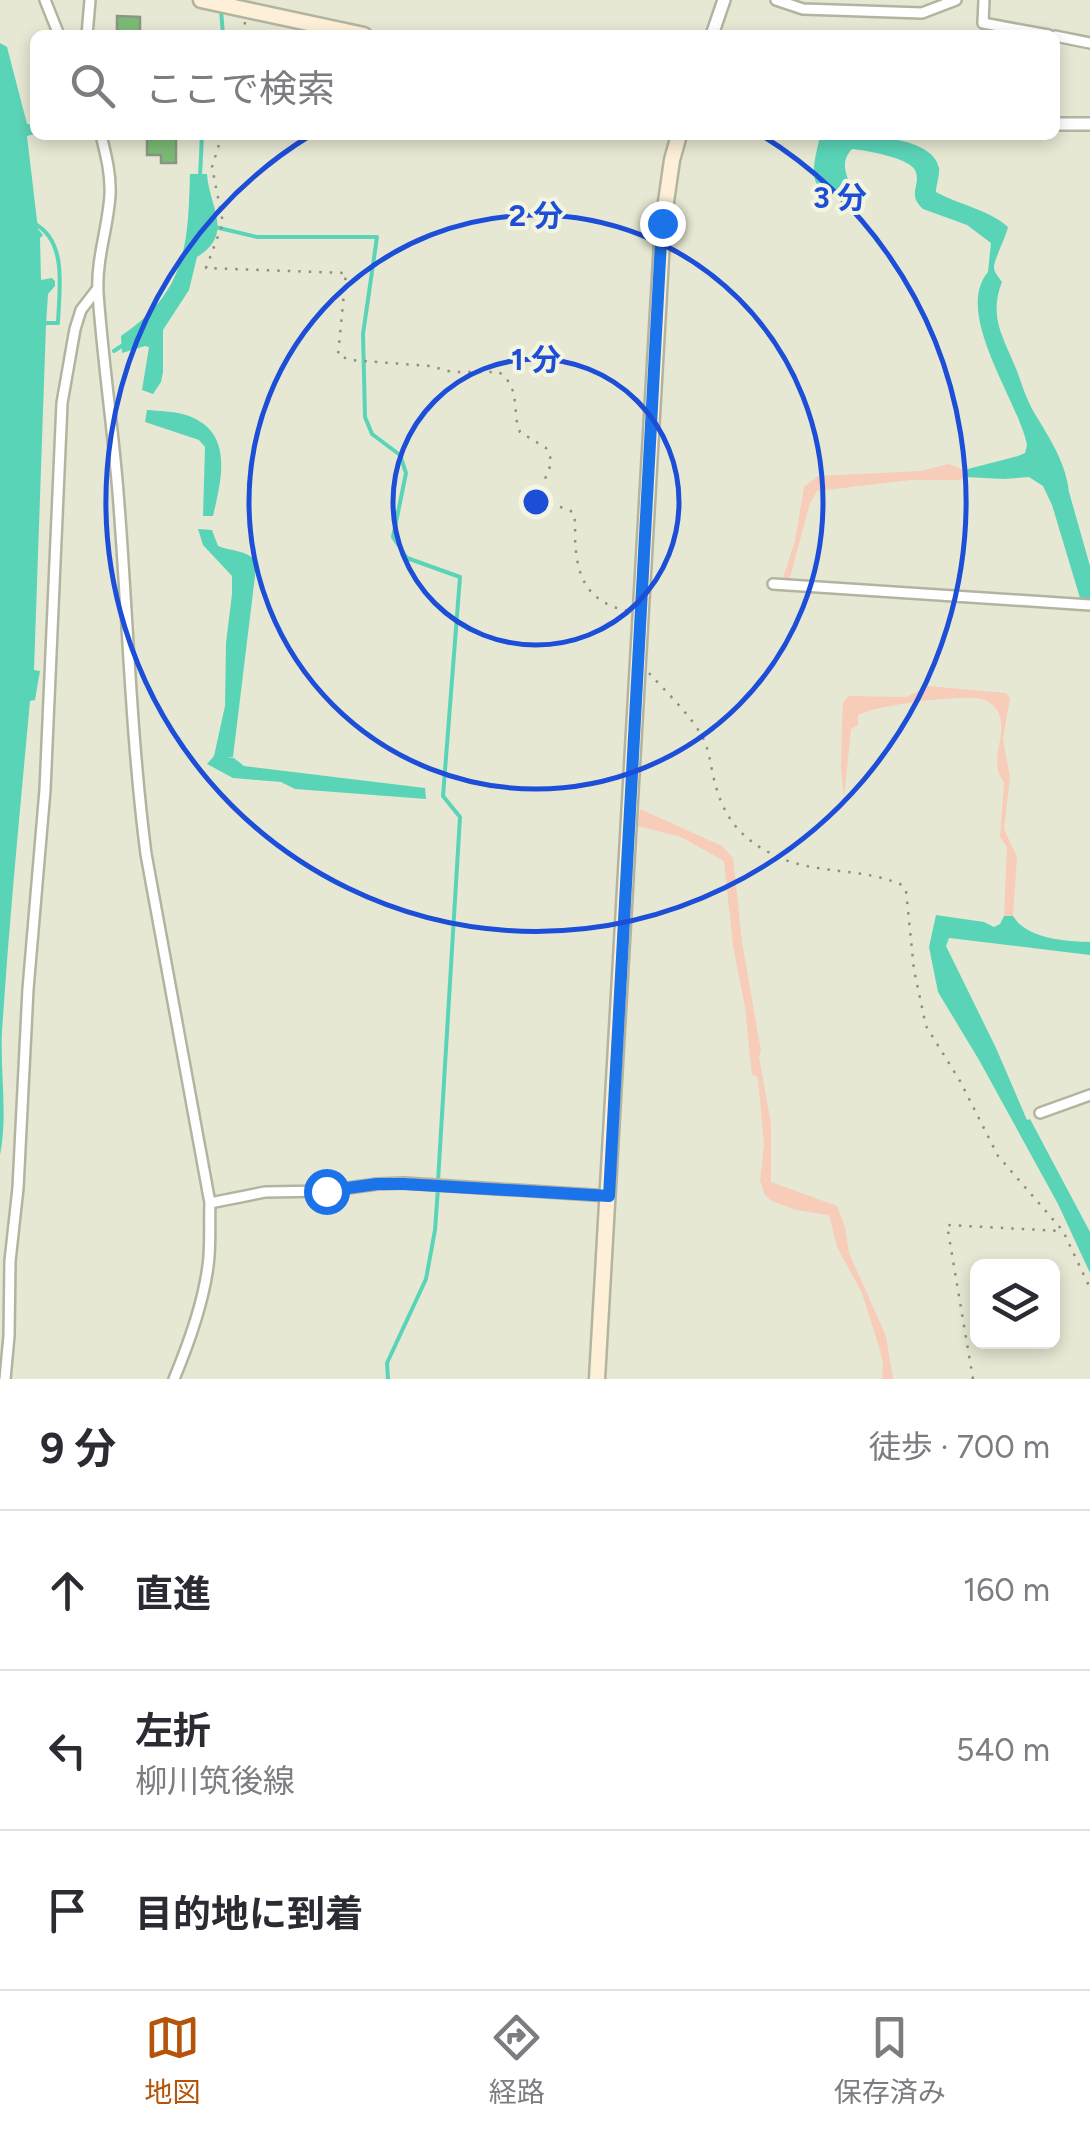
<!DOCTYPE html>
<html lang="ja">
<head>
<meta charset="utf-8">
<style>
  body { margin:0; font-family:Figtree,"Noto Sans JP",sans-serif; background:#f7f7f7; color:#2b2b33 }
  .controls { position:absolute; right:30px; bottom:30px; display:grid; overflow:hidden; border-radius:15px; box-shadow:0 5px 15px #0003 }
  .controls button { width:90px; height:90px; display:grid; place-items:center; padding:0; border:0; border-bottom:2px solid #e1e1e2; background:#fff; color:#2b2b33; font:50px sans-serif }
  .stop { position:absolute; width:30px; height:30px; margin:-22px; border:8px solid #1a73e8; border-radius:50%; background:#fff }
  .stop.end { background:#1a73e8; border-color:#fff; box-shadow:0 2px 10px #0008 }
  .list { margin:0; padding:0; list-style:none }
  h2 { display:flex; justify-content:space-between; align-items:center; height:130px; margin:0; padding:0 40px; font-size:42px }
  h2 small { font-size:32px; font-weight:400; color:#7c7c81 }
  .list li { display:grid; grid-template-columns:65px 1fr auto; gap:30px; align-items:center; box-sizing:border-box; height:160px; padding:0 40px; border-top:2px solid #e1e1e2 }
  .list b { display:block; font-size:38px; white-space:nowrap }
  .list p { margin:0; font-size:32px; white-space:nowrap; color:#7c7c81 }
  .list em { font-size:32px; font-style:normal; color:#7c7c81 }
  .icon { flex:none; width:55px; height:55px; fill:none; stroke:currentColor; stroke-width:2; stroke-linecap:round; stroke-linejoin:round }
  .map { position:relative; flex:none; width:1090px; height:1379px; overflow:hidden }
  .search { position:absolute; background:#fff; box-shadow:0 5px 15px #0003; left:30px; right:30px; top:30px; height:110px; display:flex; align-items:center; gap:25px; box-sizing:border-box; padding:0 35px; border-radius:15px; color:#7c7c81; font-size:38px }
  .sheet { height:610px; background:#fff }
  nav { display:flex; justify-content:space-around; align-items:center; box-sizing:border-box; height:140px; border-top:2px solid #e1e1e2; background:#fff; font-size:28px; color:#7c7c81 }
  nav a { display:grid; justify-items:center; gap:5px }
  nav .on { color:#b45309 }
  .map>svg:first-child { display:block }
</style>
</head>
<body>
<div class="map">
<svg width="1090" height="1379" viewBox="0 0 1090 1379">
  <rect width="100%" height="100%" fill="#e7e8d3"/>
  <path fill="#f7ccb8" d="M949,464L964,470L965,477L960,480H911L817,491L810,503L789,581H782L795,541L804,487L818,476L921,471Z
    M927,686L1006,693L1010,698L1003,739L1010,778L1004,829L1017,857L1013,916H1004L1007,847L1000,837L1004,782C987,761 1008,737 999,714C997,707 989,701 982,699C962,694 876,705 858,715V725L851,729L844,797L841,768L842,721L843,703L848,696L907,697Z
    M640,809L722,846L733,858L742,942L761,1051L759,1057L771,1124V1182L837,1206L845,1227L849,1253L886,1336L893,1379H882L883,1364L880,1350L862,1293L837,1247L829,1215L796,1210L770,1200L765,1195L760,1181L764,1144L758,1079L757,1076L752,1075L745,1007L733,946L724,861L681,837L638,826Z"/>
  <path fill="#5ad4b7" d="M0,43L7,47L27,124L35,125V134L27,136L38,229L43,235L40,238L41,280L52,278L55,281V286L48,294L46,325L34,670L40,671L35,700L30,701C20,811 9,922 2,1032C0,1073 8,1116 0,1155Z
    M820,135C847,135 932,132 939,168C940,175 936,185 936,192C959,205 988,209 1008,227C1006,237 994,260 994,267C994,273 999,277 1002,282C988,317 1004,338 1017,371C1022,385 1027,401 1035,414C1050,439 1066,463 1069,492L1090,566V599L1080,598L1052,505L1043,486L1029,477L1004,479L965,477L964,470L1018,456L1025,453L1027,445C1018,400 953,313 988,272L991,243L967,225L923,209C906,193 922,186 915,170C909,158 865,150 852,149C839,163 847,175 852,191C844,196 838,196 829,193C804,186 817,154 820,135Z
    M190,174H207C209,207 235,234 197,257L189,290L163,330V372L161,382L153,394L142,390L149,347L145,346L122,353L121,336C186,292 188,246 190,174Z
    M147,410C159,411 174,411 186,415C234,431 222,477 213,516H203L205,447L199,440L145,422Z
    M198,529L212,530L218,546C231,551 245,550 255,560V576L233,757H227L234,758L244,766L425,788L426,799L295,789L281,782L233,778L207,764L214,756L225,706L226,643L232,594V576L203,545Z
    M936,915L984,922L994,927L1000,924L1004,916H1013C1027,939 1065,941 1090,942V955L949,938L946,946L996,1048L1027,1120L1030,1119L1090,1232V1273L1058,1204L979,1060L938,992L929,947Z"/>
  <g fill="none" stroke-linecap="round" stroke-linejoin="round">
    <path stroke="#5ad4b7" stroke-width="4" d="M221,10L223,35
      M200,176L202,135
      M35,224C68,242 59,291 58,323H45
      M215,227L257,237H377L363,334L365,417L372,434L400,455L406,473L393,537L407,558L460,577L443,796L460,817L438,1181
      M114,351L123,345
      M388,1379L387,1363L426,1279L435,1230L438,1188"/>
  </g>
  <path fill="#7bbb75" stroke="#899687" stroke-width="2.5" d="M117,16L140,17V33L138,35L117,34Z
    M147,135H176V163H161V155H147Z"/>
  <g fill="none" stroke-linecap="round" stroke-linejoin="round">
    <defs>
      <path id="minor" d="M45,0L59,35
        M776,0L803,9L922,13L956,0
        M984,0L983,23L1048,35
        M87,35L90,0
        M1055,36L1090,43
        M101,135C106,155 111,174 110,195C108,228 96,259 98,293C103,364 114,434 119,505C128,622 131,738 146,854L210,1203C209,1224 211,1246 208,1266C203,1305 189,1343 174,1379
        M773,584L1090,605
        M1040,1113L1090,1095
        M210,1203L265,1192L326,1191L377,1184L404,1183L609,1196
        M5,1379L9,1336L10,1261L18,1188L28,989L45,790L62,403L75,329L81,310L98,288"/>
      <path id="tertiary" d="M712,35L724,0
        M1055,124H1090"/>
      <path id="secondary" d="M201,0L364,35
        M597,1379L663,223L672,160L679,135"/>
    </defs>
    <use href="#minor" stroke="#b3b4a0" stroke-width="14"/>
    <use href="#tertiary" stroke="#b3b4a0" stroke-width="16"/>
    <use href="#secondary" stroke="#b3b4a0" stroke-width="19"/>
    <path stroke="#8e8f80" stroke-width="2.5" stroke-dasharray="2.5 8" stroke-linecap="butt" d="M244,35L245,21
      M222,135L212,167L223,223L206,268L346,273L338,355L350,360L430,366L452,372H499L507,379L514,393L517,423L520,432L546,448L550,455L551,464L541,489L543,497L548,502L573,512C576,521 575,527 575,536C576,577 587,603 629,611
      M649,673C667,693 690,714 703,738C709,750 710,762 713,775C722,815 738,838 776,856C816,875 862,867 902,885L906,891L914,970L926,1026L960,1081L998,1156L1063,1231L1090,1288
      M973,1379L947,1225L1061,1231"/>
    <use href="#minor" stroke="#fff" stroke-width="9"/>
    <use href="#tertiary" stroke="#fff" stroke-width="11"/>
    <use href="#secondary" stroke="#feefd8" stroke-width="14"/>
  </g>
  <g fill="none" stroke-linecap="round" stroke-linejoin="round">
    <path stroke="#1a73e8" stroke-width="12" d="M326,1191L377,1184H404L609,1196L662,223"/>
  </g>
  <g fill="none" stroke="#1d4ed8" stroke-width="5">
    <circle cx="536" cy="502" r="143"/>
    <circle cx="536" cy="502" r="287"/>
    <path d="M761 135A430 430 0 1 1 311 135"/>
  </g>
  <circle cx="536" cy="502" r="15" fill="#1d4ed8" stroke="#f4f5e0" stroke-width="5"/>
  <g font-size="30" text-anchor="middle" font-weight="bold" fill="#1d4ed8" stroke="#f4f5e0" stroke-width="8" stroke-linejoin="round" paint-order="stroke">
    <text x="840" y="208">3 分</text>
    <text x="536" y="226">2 分</text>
    <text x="536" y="370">1 分</text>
  </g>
</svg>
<div class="controls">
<button><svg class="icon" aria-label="layers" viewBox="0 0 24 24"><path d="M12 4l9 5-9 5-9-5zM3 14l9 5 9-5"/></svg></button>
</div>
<div class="stop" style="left:326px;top:1191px"></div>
<div class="stop end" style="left:662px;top:223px"></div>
<div class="search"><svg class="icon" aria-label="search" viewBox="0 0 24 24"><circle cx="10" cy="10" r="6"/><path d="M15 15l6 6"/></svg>ここで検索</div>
</div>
<section class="sheet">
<h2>9 分<small>徒歩 · 700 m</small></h2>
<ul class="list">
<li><svg class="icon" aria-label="ahead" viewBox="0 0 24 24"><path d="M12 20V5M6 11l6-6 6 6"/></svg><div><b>直進</b></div><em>160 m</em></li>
<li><svg class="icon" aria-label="left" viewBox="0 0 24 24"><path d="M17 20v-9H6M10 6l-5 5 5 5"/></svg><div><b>左折</b><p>柳川筑後線</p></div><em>540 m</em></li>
<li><svg class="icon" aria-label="arrive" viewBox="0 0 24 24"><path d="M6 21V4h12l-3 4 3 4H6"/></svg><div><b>目的地に到着</b></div></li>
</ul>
</section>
<nav>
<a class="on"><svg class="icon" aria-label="map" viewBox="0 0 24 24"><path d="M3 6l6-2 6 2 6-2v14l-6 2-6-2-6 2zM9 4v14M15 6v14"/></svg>地図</a>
<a><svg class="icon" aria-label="directions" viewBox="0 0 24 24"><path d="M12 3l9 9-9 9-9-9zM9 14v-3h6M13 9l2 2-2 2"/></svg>経路</a>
<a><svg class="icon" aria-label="saved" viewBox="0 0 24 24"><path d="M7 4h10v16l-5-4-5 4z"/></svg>保存済み</a>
</nav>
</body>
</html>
